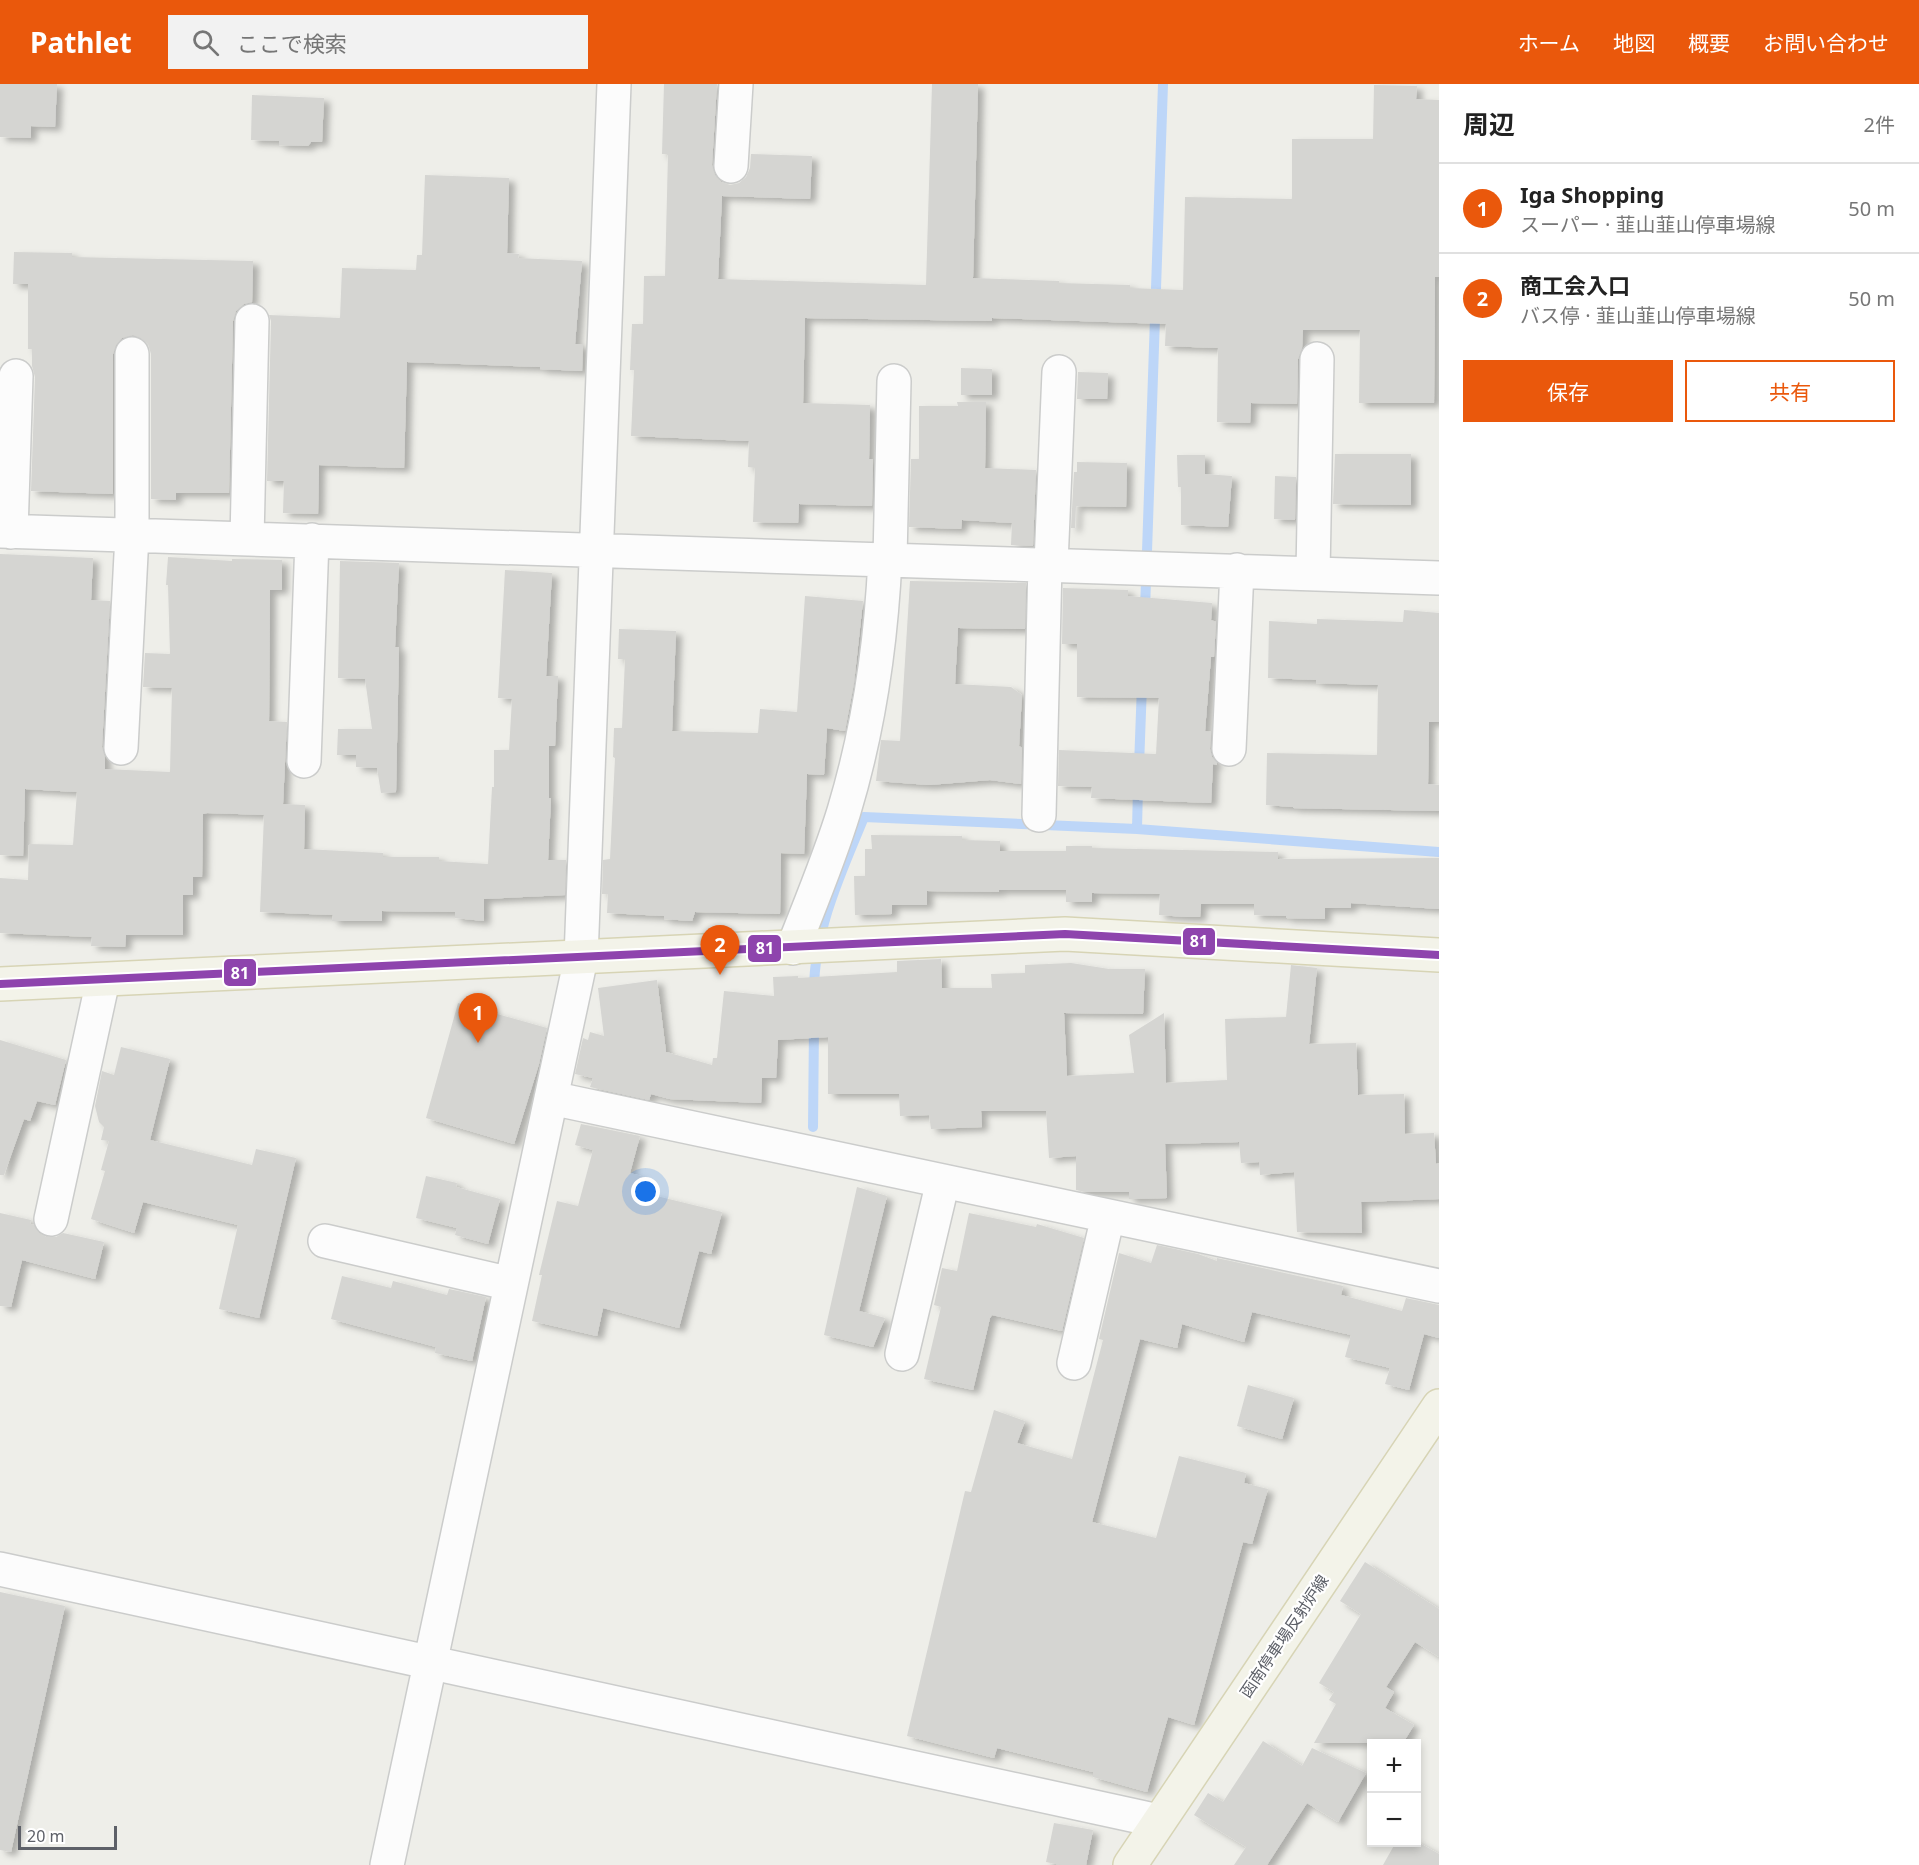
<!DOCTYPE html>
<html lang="ja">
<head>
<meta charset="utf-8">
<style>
  body { margin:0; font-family:"Noto Sans","Noto Sans JP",sans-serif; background:#f2f2f2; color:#222 }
  .controls { position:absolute; right:18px; bottom:18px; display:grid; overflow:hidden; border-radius:0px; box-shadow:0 3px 9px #0003 }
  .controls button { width:54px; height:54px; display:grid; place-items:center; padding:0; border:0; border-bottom:2px solid #e0e0e0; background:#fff; color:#222; font:30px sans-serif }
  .scale { position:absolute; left:18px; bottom:15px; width:99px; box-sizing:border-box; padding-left:6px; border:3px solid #5d6068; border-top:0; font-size:16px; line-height:21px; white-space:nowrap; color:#5d6068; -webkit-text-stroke:4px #fff; paint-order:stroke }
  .you { position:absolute; left:646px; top:1108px; width:21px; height:21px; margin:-15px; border:4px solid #fff; border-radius:50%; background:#1a73e8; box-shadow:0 0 0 9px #1a73e833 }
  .badge { display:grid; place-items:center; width:39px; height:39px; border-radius:50%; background:#ea580c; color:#fff; font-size:20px; font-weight:700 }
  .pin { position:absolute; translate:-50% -50px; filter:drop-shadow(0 2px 3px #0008) }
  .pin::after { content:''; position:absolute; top:32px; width:21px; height:18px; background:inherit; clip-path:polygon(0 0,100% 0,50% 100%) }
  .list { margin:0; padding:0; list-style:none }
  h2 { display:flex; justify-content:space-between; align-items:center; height:78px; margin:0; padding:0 24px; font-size:26px }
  h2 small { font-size:20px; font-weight:400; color:#767676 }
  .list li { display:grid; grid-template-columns:39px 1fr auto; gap:18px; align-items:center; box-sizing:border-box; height:90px; padding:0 24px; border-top:2px solid #e0e0e0 }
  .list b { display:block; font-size:22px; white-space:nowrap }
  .list p { margin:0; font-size:20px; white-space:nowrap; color:#767676 }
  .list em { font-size:20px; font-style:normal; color:#767676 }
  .actions { display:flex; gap:12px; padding:18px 24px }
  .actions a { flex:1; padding:14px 0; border:2px solid #ea580c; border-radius:0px; text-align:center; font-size:21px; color:#ea580c }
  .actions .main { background:#ea580c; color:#fff }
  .icon { flex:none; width:33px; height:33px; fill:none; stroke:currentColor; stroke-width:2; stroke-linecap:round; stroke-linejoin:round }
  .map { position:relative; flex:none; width:1439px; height:1781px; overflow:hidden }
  header { display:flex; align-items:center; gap:36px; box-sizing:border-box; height:84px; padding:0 30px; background:#ea580c; color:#fff }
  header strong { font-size:28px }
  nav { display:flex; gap:33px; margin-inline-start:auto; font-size:21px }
  .search { width:420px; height:54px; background:#f2f2f2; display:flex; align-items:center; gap:15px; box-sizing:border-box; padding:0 21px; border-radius:0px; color:#767676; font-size:22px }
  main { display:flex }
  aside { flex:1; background:#fff }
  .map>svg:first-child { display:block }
</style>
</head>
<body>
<header>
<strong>Pathlet</strong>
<div class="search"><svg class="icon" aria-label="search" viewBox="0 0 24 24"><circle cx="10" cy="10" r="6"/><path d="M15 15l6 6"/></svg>ここで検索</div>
<nav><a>ホーム</a><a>地図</a><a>概要</a><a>お問い合わせ</a></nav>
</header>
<main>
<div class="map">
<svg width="1439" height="1781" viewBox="0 0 1439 1781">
  <defs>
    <filter id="shadow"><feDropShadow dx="6" dy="4" stdDeviation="3" flood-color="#0004"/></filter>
  </defs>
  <rect width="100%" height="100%" fill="#eeeee9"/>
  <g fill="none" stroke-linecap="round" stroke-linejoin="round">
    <path stroke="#bdd6f8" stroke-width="10" d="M1145,526L1163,0
      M1139,682L1142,601
      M1137,745L1138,703
      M814,907C814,846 841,789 864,733L1137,745L1439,768
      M813,1043L814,941"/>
  </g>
  <path fill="#d5d5d2" filter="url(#shadow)" d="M0,0H57L55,43L31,42V54L0,53Z
    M664,0H717L712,81L715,91L721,98L730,101L739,99L746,93L750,84L751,70L812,72L810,115L722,112L718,195L926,201L932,0H978L973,194L1059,197V199L1130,201V204L1183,206L1185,113L1292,115V55H1373L1374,1L1417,2L1416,15L1439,16V193H1435L1434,319H1359L1360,246H1303L1302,264L1298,275L1297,320L1251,319L1250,339L1217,338L1218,264L1165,262L1166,240L992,234V237L805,234L803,319L870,321L869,375H873L872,422L799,420L798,439L753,438L755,384L748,383L749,357L631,352L634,286H630L632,240H643L644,192H665L668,70H662Z
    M252,11L324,14L322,58H311L308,62L279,61V57L251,56Z
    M425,91L509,94L507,169L519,170L518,174L582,177L575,260H583L582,287L540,285V283L407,278L404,384L319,381L318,430L283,429L284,397H267L271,237L269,231L340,234L342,184L416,186L417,171H422Z
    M14,168L72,169V173L253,177L252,218L244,220L236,227L233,237L229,409H176V416L151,415V270L148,260L141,254L133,251L122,254L116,261L113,270V410L31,407L35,293L32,282V265H28V200H13Z
    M961,284L992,285V311H961Z
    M1078,288L1108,289L1107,315H1077Z
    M957,318H986L985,384L1036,386L1033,462L1011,461L1012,439L962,436L961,445L909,443L911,375H919V322H958Z
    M1335,370H1411V421L1333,420Z
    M1177,371H1205V390L1232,392L1228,443L1181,441V403H1178Z
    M1077,378L1127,379L1126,423L1076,422L1075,444H1071L1074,388H1077Z
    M1275,392L1296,393L1295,436L1274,435Z
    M0,470L93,474L91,516L110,517L102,663L105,674V685L170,688L172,604L143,603L145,569L170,570L168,501H166L168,473L232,477V475L282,476V506H270L269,637L287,638L283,720L305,721L304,765L383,769V773H439V777L488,780L492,703H494V666H509L512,615L498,614L505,486L552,489L546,592H558L555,662H549V714H551L548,776H566L565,811L484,815V837L455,834V828L382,827V837H332L333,831L260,828L264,731L207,729L203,730L202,793H193V811H183V851H126L125,863L91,862L92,853L0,849V794L28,796L29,760L73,761L77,708L25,705L23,772L0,771Z
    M340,477L399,479L395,563H399L396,708L381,709L377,684L356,683V671H337L338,645H372L365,595L338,594Z
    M910,497L1026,499L1025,545L958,544L955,600L1011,603L1022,611L1019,662L1022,664L1021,700L990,696L929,701L876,697L881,656L900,657Z
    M1063,504L1128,506V512L1212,519L1211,536L1216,538L1214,573H1211L1205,647L1211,648L1210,665L1212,673L1217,679V681L1213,680L1211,719L1091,714L1092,703L1058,702L1059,666L1156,670L1159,614L1077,613V560H1062Z
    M805,512L863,517L854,599L845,647L827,644L824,691L807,690L804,770L781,769L780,830L695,828L692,837L664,835V832L607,829L608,810H602L603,776L610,775L615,674L613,673L614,644H622L625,575H618L619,545L676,547L672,647L758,649L760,625L797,628Z
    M1404,526L1439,529V638H1429L1428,700L1439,701V727L1293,724V723L1266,721L1267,669L1377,671L1378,601L1316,599V596L1268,594L1269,537L1317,540V535L1403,538Z
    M871,751L962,752V756L1000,757V767H1066V762H1092V764L1278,768V775L1439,774V825L1351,819V824H1325V835L1286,834V832L1254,831V820H1201L1200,833H1186L1159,831L1160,810L1092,809V818H1066V806H999V808L927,807V821H892V830L855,831L854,792H865V765H872Z
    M941,875L942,904H992L991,890L1025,889V881L1071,879L1109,885H1145L1143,930L1064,929L1067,992L1134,989L1129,951L1164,929L1166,999L1227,996L1225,935L1286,933L1291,881L1317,884L1309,960L1356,959L1358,1011L1404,1010L1405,1050L1434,1049L1436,1080L1439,1079V1115L1361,1118L1362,1149L1297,1148L1294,1088L1260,1091L1259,1078L1241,1079L1239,1058L1165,1060L1167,1114L1129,1115V1108H1086L1076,1106V1072L1049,1074L1046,1027H981L982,1043L931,1045L929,1031L900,1032L899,1010H828V953L778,956L776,994H762L761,1019L670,1015L651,1010L649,1016L590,1003L593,994L575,990L583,954L588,956L590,948L604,952L598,904L657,896L666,968L712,981L713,974H717L724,907L774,912L773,893L798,892V894L897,888V877Z
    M458,919L547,944L539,980L514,1060L426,1034Z
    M0,956L66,976L55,1021L37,1017L30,1037L24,1035L4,1091H0Z
    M121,963L170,975L150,1056L252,1081L256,1065L296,1074L259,1234L219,1225L238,1141L143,1118L134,1149L91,1135L105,1087L101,1086L109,1057L101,1056L104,1043L99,1038L95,1022L102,987L114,991Z
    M581,1040L640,1052L630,1089L641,1092L636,1107L722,1128L711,1170L699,1167L679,1244L603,1224L597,1252L532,1237L542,1191H539L557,1117L578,1122L593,1066L575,1061Z
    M426,1092L457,1099L456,1103L500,1115L488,1160L455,1151L457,1144L416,1134Z
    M857,1103L887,1112L859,1227L885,1234L873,1263L824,1251Z
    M0,1129L31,1136L30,1140L34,1141L39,1149L46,1153H56L63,1149L104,1158L95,1195L22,1176L11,1223L0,1222Z
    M969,1129L1036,1143L1037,1140L1084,1154L1062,1247L992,1231L990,1234L973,1306L924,1295L941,1223L934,1221L942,1184L957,1187Z
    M1157,1161L1198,1170L1217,1177V1174L1343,1202L1341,1211L1402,1227L1406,1214L1439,1221V1254L1424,1250L1409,1306L1385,1300L1390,1284L1345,1273L1351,1251L1252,1228L1244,1258L1182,1240L1177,1264L1140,1255L1092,1438L1156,1454L1179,1372L1246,1389L1244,1399L1268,1405L1252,1460L1243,1458L1194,1641L1168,1633L1147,1708L1093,1693V1688L997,1664L994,1674L907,1652L965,1407L971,1408L994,1326L1025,1337L1017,1359L1072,1375L1103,1256L1099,1255L1119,1169L1151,1179Z
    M342,1192L391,1204L393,1197L447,1211L449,1205L486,1213L472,1277L435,1269L436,1263L331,1235Z
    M1248,1301L1294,1314L1282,1355L1237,1342Z
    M1365,1478L1439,1525V1573L1415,1558L1386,1603L1394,1608L1385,1624L1414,1641L1403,1659H1314L1336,1620L1329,1616L1334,1608L1319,1599L1361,1530L1340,1517Z
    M0,1508L65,1522L11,1768L0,1766Z
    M1263,1657L1302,1682L1312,1664L1366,1689L1338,1738L1307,1719L1267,1781H1234L1246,1763L1194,1731L1208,1709L1223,1718Z
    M1054,1739L1093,1746L1086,1781H1061L1046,1778Z
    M1416,1757L1439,1770V1781H1383L1396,1758Z"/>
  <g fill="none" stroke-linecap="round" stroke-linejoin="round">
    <defs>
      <path id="minor" d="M731,82L736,0
        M0,447L1439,494
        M11,448L16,292
        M247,455L252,237
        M890,475L894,297
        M1051,480L1059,288
        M1313,489L1317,275
        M121,664L132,451V270
        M1229,665L1237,486
        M304,677L312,456
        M1039,731L1045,480
        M793,864C811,818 830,773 844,727C869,644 881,560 885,475
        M551,1014L1439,1202
        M51,1135L103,896
        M325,1157L511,1200
        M902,1270L943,1097
        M1074,1279L1108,1132
        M0,1485L1159,1737
        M387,1781L581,874L614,0"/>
      <path id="major" d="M0,900L1065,850L1439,871
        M1130,1781L1439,1322"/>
    </defs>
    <use href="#minor" stroke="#cbcccb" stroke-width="36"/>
    <use href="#major" stroke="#d7d4b5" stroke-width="36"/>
    <use href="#minor" stroke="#fcfcfc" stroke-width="33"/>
    <use href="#major" stroke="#f3f3e9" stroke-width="33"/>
    <defs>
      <path id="bus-1" d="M0,900L1065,850L1439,871"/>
    </defs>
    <use href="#bus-1" stroke="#fff" stroke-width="12"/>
    <use href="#bus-1" stroke="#8e44ad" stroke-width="8"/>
  </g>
  <g text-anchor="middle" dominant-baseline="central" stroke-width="4.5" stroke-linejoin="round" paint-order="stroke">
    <g font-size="16" fill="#5d6068" stroke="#fff">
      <text transform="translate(1284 1552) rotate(-56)">函南停車場反射炉線</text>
    </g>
  </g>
  <g stroke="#fff" stroke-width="2">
    <rect x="1182" y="843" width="34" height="29" rx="6" fill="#8e44ad"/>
    <rect x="747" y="850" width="35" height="29" rx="6" fill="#8e44ad"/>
    <rect x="223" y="874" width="34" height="29" rx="6" fill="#8e44ad"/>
  </g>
  <g font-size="16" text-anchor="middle" font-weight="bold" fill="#fff">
    <text x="1199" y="863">81</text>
    <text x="765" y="870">81</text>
    <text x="240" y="895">81</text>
  </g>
</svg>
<div class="controls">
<button>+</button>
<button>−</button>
</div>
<div class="scale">20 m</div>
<div class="you"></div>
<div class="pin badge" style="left:478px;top:959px">1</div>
<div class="pin badge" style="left:720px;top:891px">2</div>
</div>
<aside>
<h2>周辺<small>2件</small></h2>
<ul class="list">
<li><span class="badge">1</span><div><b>Iga Shopping</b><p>スーパー · 韮山韮山停車場線</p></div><em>50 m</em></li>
<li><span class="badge">2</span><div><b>商工会入口</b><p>バス停 · 韮山韮山停車場線</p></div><em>50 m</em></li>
</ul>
<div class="actions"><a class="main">保存</a><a>共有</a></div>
</aside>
</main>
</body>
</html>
